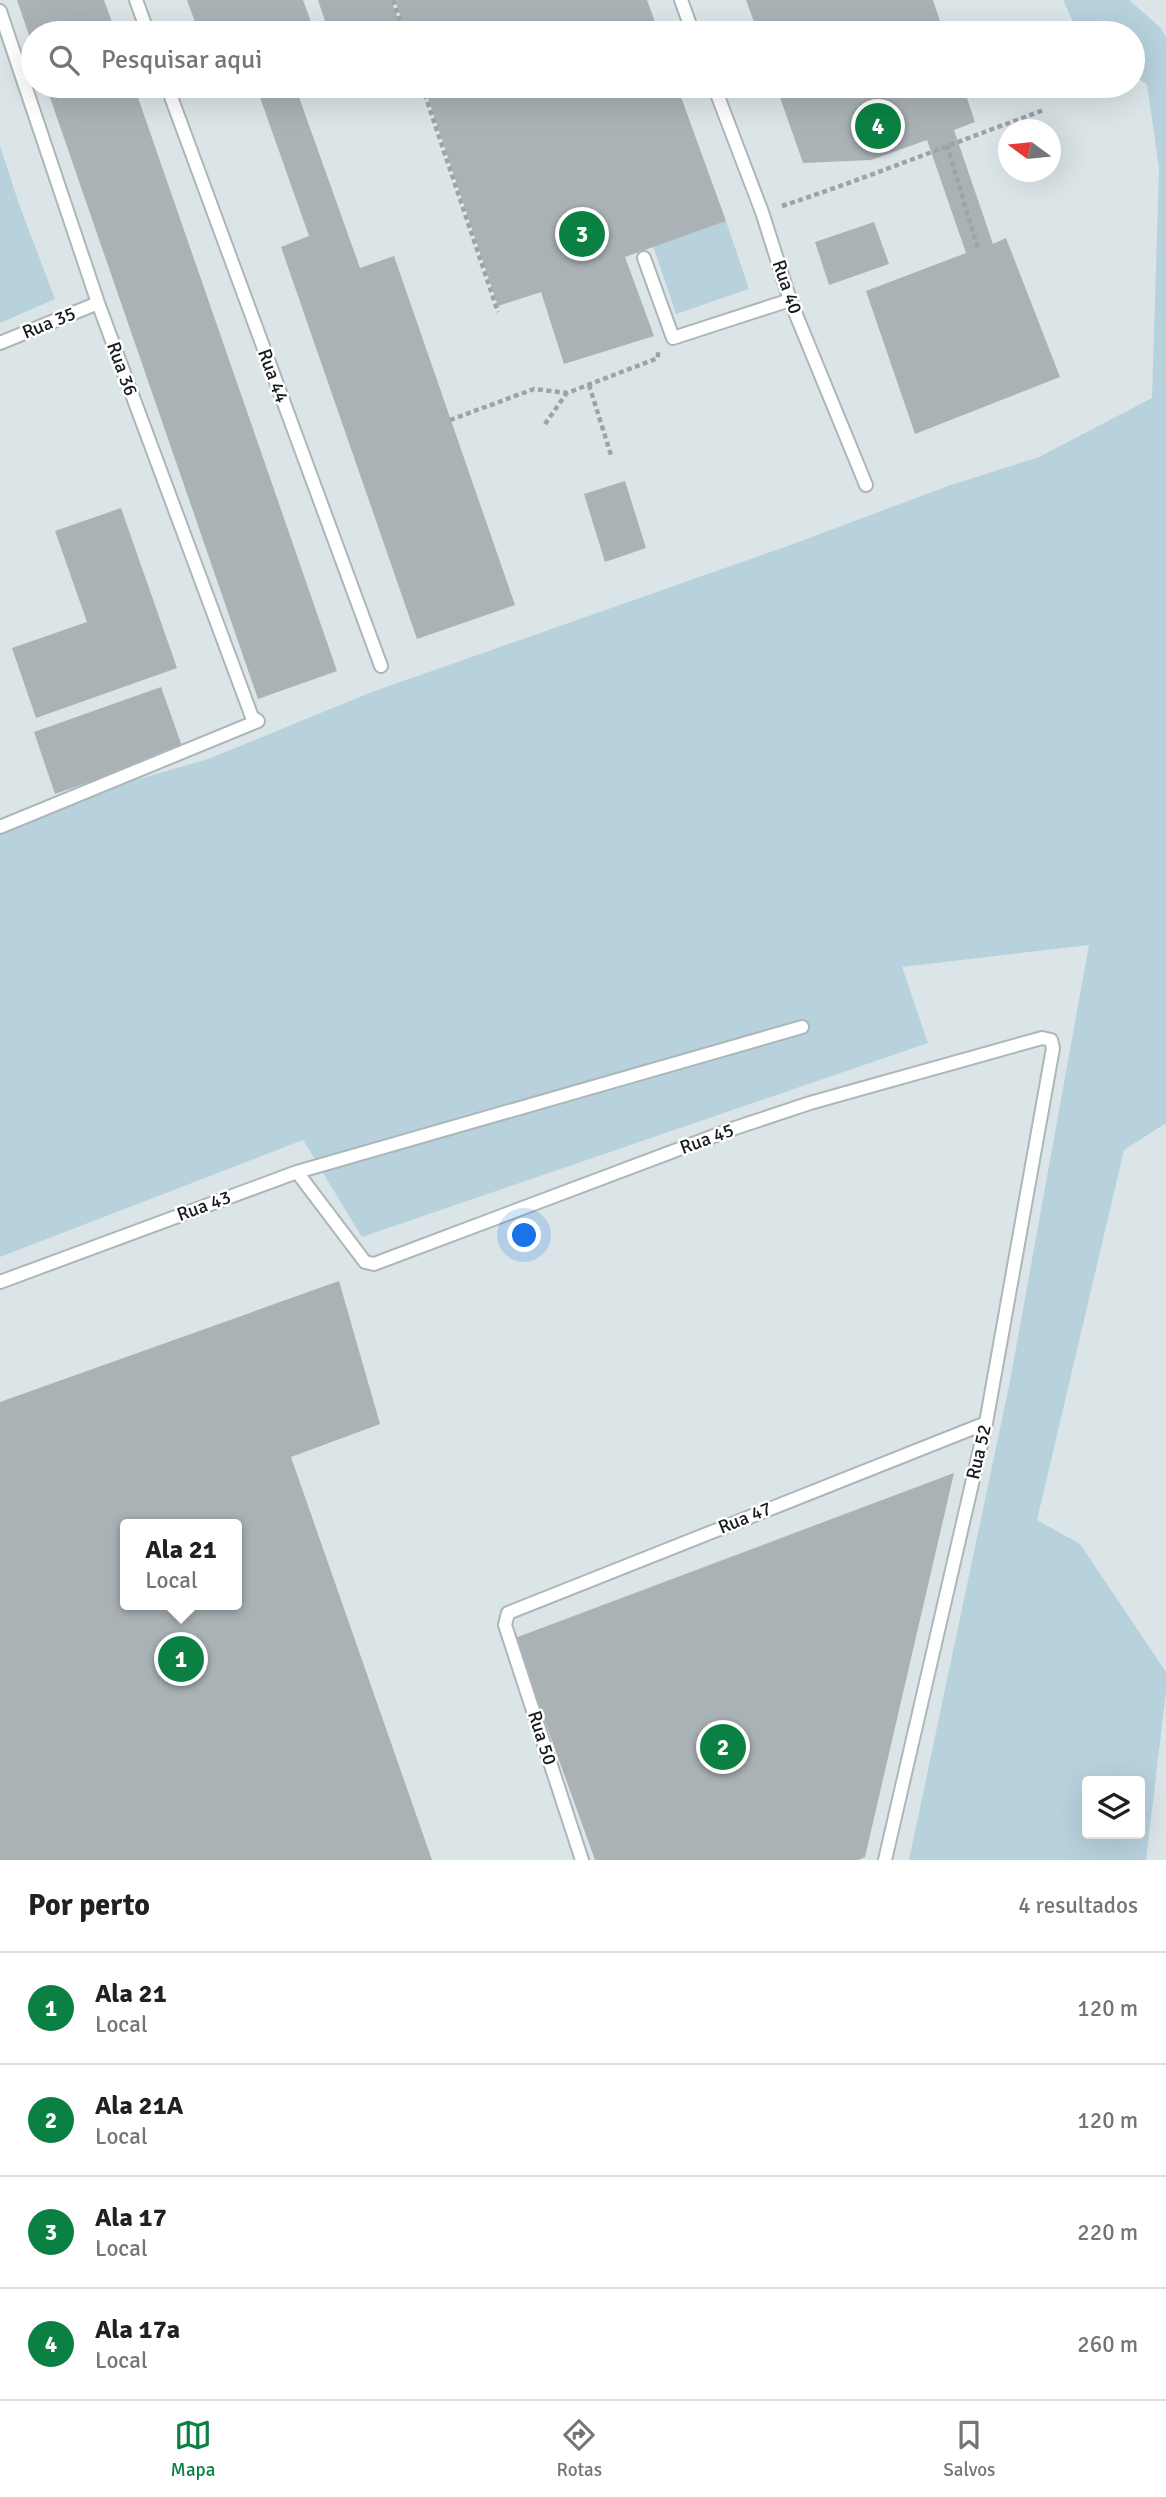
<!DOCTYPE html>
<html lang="pt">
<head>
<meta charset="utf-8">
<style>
  body { margin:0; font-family:Signika,sans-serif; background:#f6f6f6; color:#202124 }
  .controls { position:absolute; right:21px; bottom:21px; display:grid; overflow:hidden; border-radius:7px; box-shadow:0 7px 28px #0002 }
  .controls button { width:63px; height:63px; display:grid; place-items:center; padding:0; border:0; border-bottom:2px solid #e0e0e0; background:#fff; color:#202124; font:35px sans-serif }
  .compass { position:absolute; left:998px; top:119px; width:63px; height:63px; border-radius:50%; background:#fff; box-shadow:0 7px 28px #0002; rotate:285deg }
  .you { position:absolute; left:525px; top:1236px; width:24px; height:24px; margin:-18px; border:5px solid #fff; border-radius:50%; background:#1a73e8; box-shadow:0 0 0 10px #1a73e833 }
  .badge { display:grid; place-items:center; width:46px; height:46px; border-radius:50%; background:#0b8043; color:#fff; font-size:23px; font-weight:700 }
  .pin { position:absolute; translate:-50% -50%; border:4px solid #fff; box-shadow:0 2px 7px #0006 }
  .popup { position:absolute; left:120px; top:1519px; width:122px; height:91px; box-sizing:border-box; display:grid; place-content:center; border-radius:7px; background:#fff; filter:drop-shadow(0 2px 5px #0005); font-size:23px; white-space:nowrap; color:#757577 }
  .popup b { font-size:26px; color:#202124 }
  .popup::after { content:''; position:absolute; left:50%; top:100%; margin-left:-14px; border:14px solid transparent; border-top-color:#fff }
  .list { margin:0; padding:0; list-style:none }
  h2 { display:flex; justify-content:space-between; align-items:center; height:91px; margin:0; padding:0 28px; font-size:30px }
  h2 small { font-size:23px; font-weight:400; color:#757577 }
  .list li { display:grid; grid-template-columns:46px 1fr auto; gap:21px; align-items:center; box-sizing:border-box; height:112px; padding:0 28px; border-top:2px solid #e0e0e0 }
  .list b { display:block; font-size:26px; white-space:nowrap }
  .list p { margin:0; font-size:23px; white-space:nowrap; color:#757577 }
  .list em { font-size:23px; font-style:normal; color:#757577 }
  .icon { flex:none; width:38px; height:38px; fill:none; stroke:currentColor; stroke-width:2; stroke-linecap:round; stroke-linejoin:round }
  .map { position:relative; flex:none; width:1166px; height:1860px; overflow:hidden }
  .search { position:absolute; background:#fff; box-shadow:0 7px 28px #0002; left:21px; right:21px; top:21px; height:77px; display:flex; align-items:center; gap:18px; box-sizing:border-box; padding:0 24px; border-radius:38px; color:#757577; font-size:26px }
  .sheet { height:539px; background:#fff }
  nav { display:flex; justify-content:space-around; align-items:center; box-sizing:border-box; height:98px; border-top:2px solid #e0e0e0; background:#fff; font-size:19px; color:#757577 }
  nav a { display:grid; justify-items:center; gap:4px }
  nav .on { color:#0b8043 }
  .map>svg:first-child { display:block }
</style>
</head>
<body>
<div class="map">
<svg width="1166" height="1860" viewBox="0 0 1166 1860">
  <rect width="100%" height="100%" fill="#dbe5e8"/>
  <path fill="#b7d2dd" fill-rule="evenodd" d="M1063,0H1129L1160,27L1166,37V1123L1124,1150L1037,1520L1080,1544L1166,1672V1692L1146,1860H909L1010,1381L1089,945L902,967L928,1043L362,1237L303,1140L0,1257V819L208,759L372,692L793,544L948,486L1039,457L1152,398L1159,168L1147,84L1133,76V33H1078ZM1087,1781H1140V1834H1087Z
    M0,146L19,204L55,299L0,323Z
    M726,221L749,289L676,314L653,246Z"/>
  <path fill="#aab2b6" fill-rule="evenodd" d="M17,0H104L116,33H33V47Z
    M187,0H303L315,33H199Z
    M318,0H391L403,33H329Z
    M395,0H647L659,33H406Z
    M746,0H933L944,33H758Z
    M46,86H134L337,671L258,699Z
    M256,86H295L360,268L394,256L515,605L417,639L281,247L309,236Z
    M424,86H677L726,221L625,257L654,336L564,364L541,292L498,306Z
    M776,86H963L975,122L954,130L993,244L1006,238L1060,377L915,434L866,291L966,253L927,140L871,160L803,163Z
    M874,222L889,264L829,285L815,242Z
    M625,481L646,548L605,562L584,494Z
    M121,508L177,668L36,718L12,648L87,622L55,531Z
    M161,687L183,749L55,794L34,732Z
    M339,1281L380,1424L291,1457L432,1860H0V1402ZM125,1524H237V1605H125Z
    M954,1473L865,1857L858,1860H595L515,1638Z"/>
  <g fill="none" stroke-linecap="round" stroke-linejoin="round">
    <defs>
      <path id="lane" d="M136,0L148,33
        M681,0L693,33
        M0,11L98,303L252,717L258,721L0,827
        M167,86L381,666
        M714,86L762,212L790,300L866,485
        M644,258L673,338L790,300
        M0,343L98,303
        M297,1172L802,1027
        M0,1282L297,1172L365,1262L374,1264L735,1128L810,1103L1042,1038L1051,1040L1053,1048L986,1423L885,1860
        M582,1860L505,1625L508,1613L986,1423"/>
    </defs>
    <use href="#lane" stroke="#adb6b9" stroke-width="16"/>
    <path stroke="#9ca4a6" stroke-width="4.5" stroke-dasharray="5 3.5" stroke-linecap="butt" d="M393,0L404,33
      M422,86L498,312
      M678,87L683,86
      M947,145L978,249
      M782,206C870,177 956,142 1044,110
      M589,385L611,455
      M450,420L534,389L567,393L658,358V352
      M545,424L566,394"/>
    <use href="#lane" stroke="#fff" stroke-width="12"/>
  </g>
  <g text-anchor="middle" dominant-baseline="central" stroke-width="5" stroke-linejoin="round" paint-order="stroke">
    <g font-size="19" fill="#171b1c" stroke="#fff">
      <text transform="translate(787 287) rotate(71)">Rua 40</text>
      <text transform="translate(49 323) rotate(-22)">Rua 35</text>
      <text transform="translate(122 369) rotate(70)">Rua 36</text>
      <text transform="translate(273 376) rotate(70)">Rua 44</text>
      <text transform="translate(707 1139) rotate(-20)">Rua 45</text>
      <text transform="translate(204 1206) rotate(-20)">Rua 43</text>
      <text transform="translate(979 1452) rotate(-77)">Rua 52</text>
      <text transform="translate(745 1518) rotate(-22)">Rua 47</text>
      <text transform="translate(542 1738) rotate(72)">Rua 50</text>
    </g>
  </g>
</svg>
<div class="controls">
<button><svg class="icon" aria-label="layers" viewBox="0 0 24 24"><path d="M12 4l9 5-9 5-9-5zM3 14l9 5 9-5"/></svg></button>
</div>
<svg class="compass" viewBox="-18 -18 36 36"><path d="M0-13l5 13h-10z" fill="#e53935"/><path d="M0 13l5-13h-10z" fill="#757577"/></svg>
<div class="you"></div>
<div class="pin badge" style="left:181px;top:1659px">1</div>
<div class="popup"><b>Ala 21</b>Local</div>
<div class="pin badge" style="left:723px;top:1747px">2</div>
<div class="pin badge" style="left:582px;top:234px">3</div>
<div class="pin badge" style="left:878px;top:126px">4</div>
<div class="search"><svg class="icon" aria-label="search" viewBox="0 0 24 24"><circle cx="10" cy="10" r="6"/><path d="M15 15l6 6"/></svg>Pesquisar aqui</div>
</div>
<section class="sheet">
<h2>Por perto<small>4 resultados</small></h2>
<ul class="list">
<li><span class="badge">1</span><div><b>Ala 21</b><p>Local</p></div><em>120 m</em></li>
<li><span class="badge">2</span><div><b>Ala 21A</b><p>Local</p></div><em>120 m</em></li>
<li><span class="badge">3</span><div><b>Ala 17</b><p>Local</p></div><em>220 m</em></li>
<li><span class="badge">4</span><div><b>Ala 17a</b><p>Local</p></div><em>260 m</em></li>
</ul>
</section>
<nav>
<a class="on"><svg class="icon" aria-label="map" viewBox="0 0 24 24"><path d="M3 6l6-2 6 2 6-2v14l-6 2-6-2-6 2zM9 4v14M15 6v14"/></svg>Mapa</a>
<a><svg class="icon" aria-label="directions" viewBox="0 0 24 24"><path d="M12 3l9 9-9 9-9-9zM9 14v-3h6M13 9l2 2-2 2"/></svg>Rotas</a>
<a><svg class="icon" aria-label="saved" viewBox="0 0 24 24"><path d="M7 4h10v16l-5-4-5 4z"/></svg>Salvos</a>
</nav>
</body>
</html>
